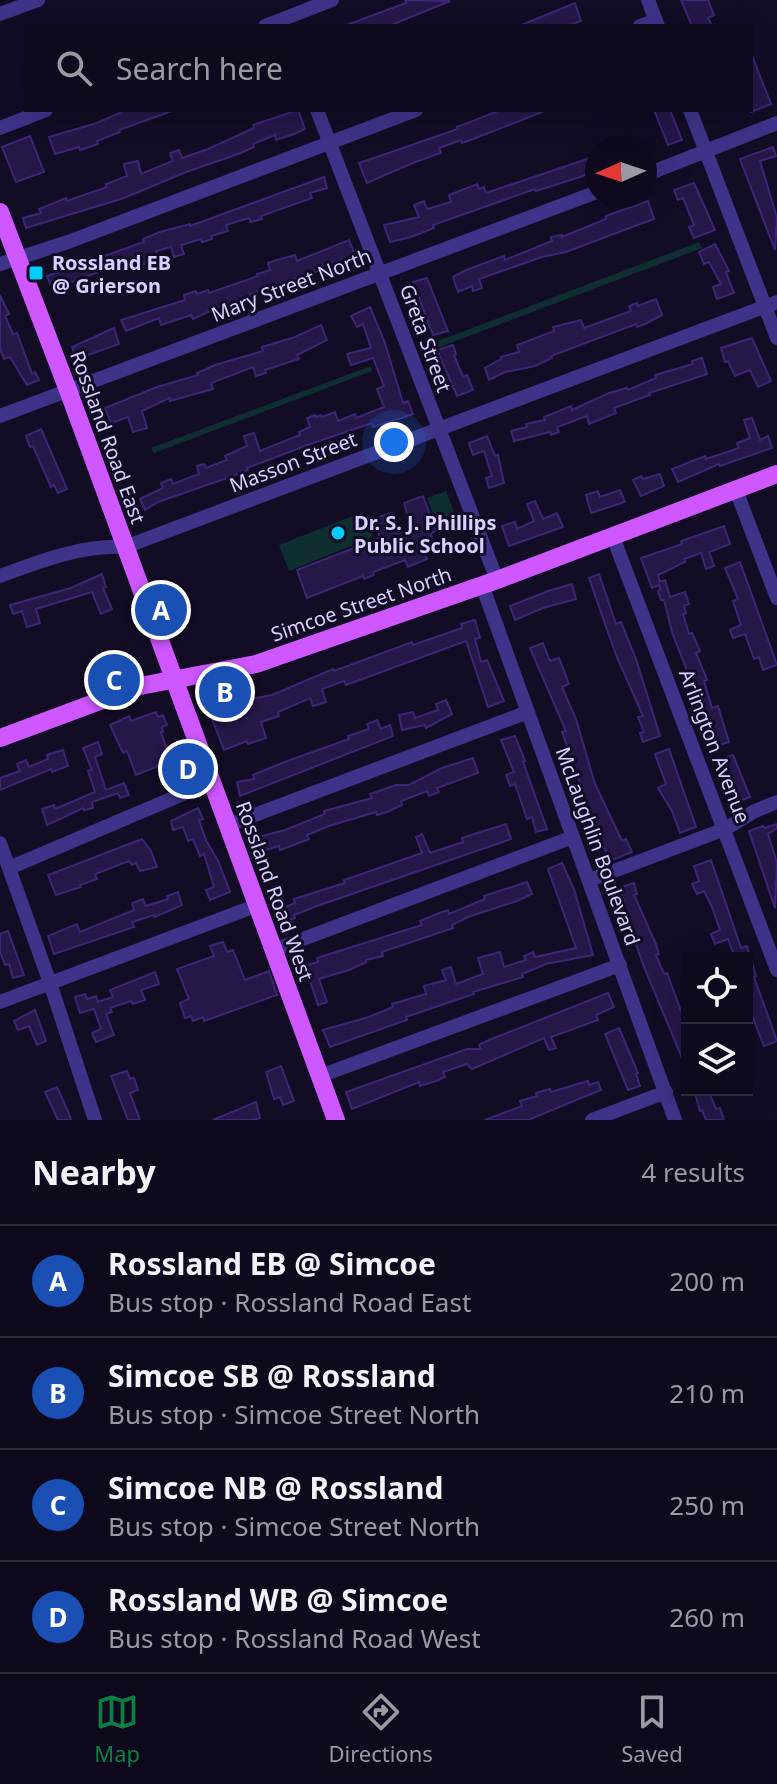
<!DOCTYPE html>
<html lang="en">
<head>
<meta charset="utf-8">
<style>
  body { margin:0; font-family:"Noto Sans",sans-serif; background:#1c1729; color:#f1f3f6 }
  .controls { position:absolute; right:24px; bottom:24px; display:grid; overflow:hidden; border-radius:0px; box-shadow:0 8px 32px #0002 }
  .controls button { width:72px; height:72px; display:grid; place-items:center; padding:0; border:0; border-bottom:2px solid #2e2a3b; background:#0e091c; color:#f1f3f6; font:40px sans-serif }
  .compass { position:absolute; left:585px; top:136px; width:72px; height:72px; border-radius:50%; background:#0e091c; box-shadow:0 8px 32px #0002; rotate:267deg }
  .you { position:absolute; left:394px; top:442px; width:28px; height:28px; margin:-20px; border:6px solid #fff; border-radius:50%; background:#1a73e8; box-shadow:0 0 0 12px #1a73e833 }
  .badge { display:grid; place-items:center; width:52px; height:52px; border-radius:50%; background:#0b8043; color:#fff; font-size:26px; font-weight:700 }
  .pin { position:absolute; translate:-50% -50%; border:4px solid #fff; box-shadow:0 2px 8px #0006 }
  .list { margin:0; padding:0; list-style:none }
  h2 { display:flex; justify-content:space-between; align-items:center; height:104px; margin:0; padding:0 32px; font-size:34px }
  h2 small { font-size:26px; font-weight:400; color:#9b9aa3 }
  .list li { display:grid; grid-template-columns:52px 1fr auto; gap:24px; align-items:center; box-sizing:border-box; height:112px; padding:0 32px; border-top:2px solid #2e2a3b }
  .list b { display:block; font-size:30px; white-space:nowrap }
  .list p { margin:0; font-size:26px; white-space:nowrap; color:#9b9aa3 }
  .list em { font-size:26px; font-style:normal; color:#9b9aa3 }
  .icon { flex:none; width:44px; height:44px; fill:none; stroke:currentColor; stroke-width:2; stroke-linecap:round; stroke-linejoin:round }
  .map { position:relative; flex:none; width:777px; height:1120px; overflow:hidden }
  .search { position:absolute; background:#0e091c; box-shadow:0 8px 32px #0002; left:24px; right:24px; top:24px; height:88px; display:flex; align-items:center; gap:20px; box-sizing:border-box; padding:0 28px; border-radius:0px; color:#9b9aa3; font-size:30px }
  .sheet { height:552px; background:#0e091c }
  nav { display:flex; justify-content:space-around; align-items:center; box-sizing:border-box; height:112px; border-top:2px solid #2e2a3b; background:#0e091c; font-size:22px; color:#9b9aa3 }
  nav a { display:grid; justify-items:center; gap:4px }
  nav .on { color:#0b8043 }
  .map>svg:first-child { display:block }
</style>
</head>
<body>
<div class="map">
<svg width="777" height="1120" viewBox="0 0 777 1120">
  <rect width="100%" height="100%" fill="#130c25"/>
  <path fill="#0f2e30" d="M699,242L702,248L424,353L422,347Z
    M371,366L372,371L154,453L151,448Z
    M446,491L458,522L439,530L427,498Z
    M363,512L373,537L289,571L279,545Z"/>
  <path fill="#251748" stroke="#3d2676" stroke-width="2" d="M405,0L450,1L389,26H344L406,3Z
    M681,0H708L714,15L708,18L712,26H692Z
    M575,3L581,21L566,26H519Z
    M751,53L771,104L751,112Z
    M119,110L172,111L119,130L120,132L97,141L98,144L80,150L79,147L55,154L49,137L97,123L120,113Z
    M298,110L305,129L294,134L276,140L275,135L253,144L254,147L241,153L186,172L124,198L26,228L23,218L41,213L39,209L66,198L67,201L107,187L106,184L127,176L124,164L138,161L141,174L173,161L170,153L179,150L182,158L208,149L254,128L253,125Z
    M501,110H542V112L473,139L462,143L461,140L439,148L441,153L415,162L367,183L359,163L458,129L457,127Z
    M654,110H670L682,140L668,145Z
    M30,136L44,172L16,182L2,147Z
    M773,147L776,156L760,161L777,218L775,250L740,159Z
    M593,157L597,170L580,177L536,191L535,189L433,225L434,228L411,237L390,242L384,225L419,217L414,205L424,201L427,209L451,202L449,195L477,184L479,189L484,187L486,193Z
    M324,177L327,188L310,193L312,198L261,216L262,219L251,222L249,218L226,225L228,231L211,236L212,239L202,242L201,239L181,245L184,254L174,257L171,247L156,251L158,259L138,266L136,260L115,266L61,286L62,289L54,293L47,276L144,242L143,239L160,232L190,224V226Z
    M694,183L715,230L694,238L689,227L694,225L683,198L678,200L674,190Z
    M648,201L654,219L566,252L542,257L479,279L482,288L473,291L472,286L458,292L453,277L466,270L504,256L505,260L552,241L551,237L562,235V237L606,219V216Z
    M349,240L355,255L317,268L318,271L250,294L251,296L223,305L193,319L191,315L161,325L159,318L126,331L121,320L185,300L184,295L196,291L197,294L208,290L209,293L258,276L257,274L270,270L268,263L277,260L295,255L297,261Z
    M715,244L729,271L726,272L734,293L717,299L713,287L721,284L709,262L704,264L699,252Z
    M427,278L448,331L433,335L413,282Z
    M0,295L9,314L5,316L13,334L17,333L32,374L35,372L39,380L27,385L10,357L4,359L0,348Z
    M656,299L662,315L645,324L637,327L636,324L551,356L552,358L535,366L505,372L489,380L485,368L501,359V357L519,352L517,345L554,331L553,327L581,320L584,328L631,311L629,306L637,303L638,306Z
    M370,307L385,343L403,403L408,401L413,414L373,427L372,423L313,443L247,468L248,470L230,477L158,502L145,510L140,499L163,488L161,483L171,479L173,484L199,474L197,466L204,464L206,468L227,460L225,456L247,446L244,436L254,433L260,451L300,435L299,432L310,427L307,418L315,415L316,417L321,415L322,417L335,412L338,421L355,414L356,418L384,407L377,389L384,386L373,358L351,365L347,354L371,348L363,324L357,327L351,316Z
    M321,325L327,340L297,355L299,359L265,370L266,373L256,376L253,367L211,383L213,389L170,401L169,398L142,411L147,428L133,432L128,417L111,423L105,408L157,387L198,375L197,373L215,365L263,351L262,347L295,337Z
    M114,328L119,344L77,359L72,347Z
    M752,338L771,381L758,387L750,370L735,376L728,361L725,362L721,348Z
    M453,345L456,354L454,355L463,377L467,375L473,390L457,396L437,350Z
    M702,358L707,374L649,393L650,395L644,397L614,408L616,413L589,424L587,416L557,427L559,432L551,435L550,432L514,441L511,431L527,427L526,424L545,420L544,417L571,406L572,410L609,393L627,388L628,390L656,378L655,375L693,364L692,361Z
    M752,418L760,440L768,436L772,448L720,466L719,464L678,482L672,469L705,456L706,459L739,448L737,443L750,438L744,420Z
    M41,429L67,489L58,493L54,485L51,487L33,446L30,447L26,436Z
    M487,436L495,456L498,455L504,483L489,488L486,478L492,476L484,451L473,455L469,443Z
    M660,474L664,486L641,496L633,480L641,476L643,479Z
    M620,490L625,502L591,513L586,495L598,491L600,497Z
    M423,496L436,531L430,534L432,538L421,542L427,559L408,567L405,560L373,572L374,575L364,579L363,576L307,598L297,570L380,538L373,519L390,513L397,533L411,528L404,503Z
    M535,501L543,519L557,513L563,527L509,546L502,526L515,522L517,529L534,521L527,504Z
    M724,526L730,544L709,552L714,566L706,569L701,553L684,559L685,562L658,575L660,582L665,580L670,597L685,592L689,604L684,606L686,613L683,614L689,634L692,633L700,651L696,653L707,680L704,681L712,708L718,706L729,742L716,746L672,632L664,600H661L658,591L661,590L659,585L652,588L641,558L682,544L681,541Z
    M740,562L777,665L763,670L759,657L754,659L745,634L733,638L730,630L741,625L733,601L738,599L725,568Z
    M102,574L106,587L103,588L112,609L101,614L92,592L36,609L40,623L27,627L22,611L13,614L10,605L71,588Z
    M599,574L616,624L621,622L636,659L660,736L643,742L640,733L644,732L638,717L643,716L616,655L589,578Z
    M572,584L576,599L543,608L515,620L510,606L548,591Z
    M475,620L480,638L475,639L481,662L487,660L504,701L488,707L466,641L346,685L344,681L322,689L326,702L313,706L310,698L278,712L279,716L261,722L266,738L248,744L247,741L224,750L211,716L252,699L272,695L333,669L334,671L412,642L413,645L462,628L461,624Z
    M543,643L550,661L559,658L569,684L562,687L576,719L595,784L622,841L626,839L632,852L610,861L589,816L583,800H586L562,732L566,731L530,648Z
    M446,700L452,714L426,728L425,725L402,730L399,715L413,712L415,718L438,710L436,704Z
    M156,712L158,717L163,715L167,725L162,727L163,732H161L171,761L136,775L127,751L123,753L110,725L129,716L131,721Z
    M377,720L381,729L390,725L393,736L240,796L237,782L254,779L253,775L282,763L349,739L348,736L369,729L367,724Z
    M515,736L525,761L523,762L547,829L536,832L532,817L527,819L515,784L510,786L506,775L514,772L501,740Z
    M98,742L102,754L95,757L106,790L124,783L129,795L120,798L118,793L92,802L93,808L84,810L83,808L47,825L42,809L54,805L55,809L95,792L88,771L92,770L83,748Z
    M669,749L696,827L680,833L672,811L658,788L666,784L655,754Z
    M63,750L68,766L52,772L51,769L0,790V778L20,771L17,764L26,760L29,767L48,759L47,755Z
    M733,755L750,797L737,802L726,779L721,759Z
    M473,758L478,773L437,788L439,792L429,796L427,791L401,801L402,805L387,812L377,815L376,812L329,826L307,835L309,839L299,843L280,850L279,846L262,851L258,837L285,830L325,814L324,811L372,798L370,794L396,785H409L442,768Z
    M198,808L203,819L199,820L206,840L219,863L230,892L210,900L206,890L214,887L204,854L200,856L193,839L188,841L183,827L173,830L171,821Z
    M506,824L511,839L317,906L294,915L295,918L286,921L281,909L295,903L294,899L345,883L344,880L422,853L416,837L422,834L430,853L463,842L462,838Z
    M777,824V828L768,834L777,863L775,908L749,831L763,826L765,828Z
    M142,839L151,851L157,867L140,871L136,863L132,865L129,861L95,874L97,879L80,885L81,887L56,895L48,875Z
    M711,860L741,948L747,946L756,976L754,977L777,1041L764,1046L747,1003V958H735L728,939L715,944L711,934L720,930L712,907L704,891L697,894L692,884L699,881L694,866Z
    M562,863L574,889L593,955L546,964L522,974L523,977L473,992L474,994L406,1017L407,1020L330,1047L323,1030L369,1017L393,1007L392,1004L426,994L424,986L446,980L442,970L451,967L456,984L483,974L478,958L485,956L500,952L504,967L526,960L524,956L533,952L535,957L576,948L548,869Z
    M527,882L532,894L517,901L468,917L452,925L453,928L382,952L383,956L366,960V962L349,970L319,979L327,1002L318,1005L305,966L318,962L317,958L422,925L420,921L437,914L448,910L449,914L485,899L484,896Z
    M634,883L637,894L634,895L656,944L659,954L656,955L664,974L667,973L681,1011L683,1010L687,1019V1070L644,967L622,905L625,904L619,888Z
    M178,892L182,905L155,917L154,915L132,922L134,927L54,954L48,936L77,924L80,932L134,910L132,903L143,899L146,906L168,899L167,896Z
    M8,931L24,975L13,978L9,964L5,965L0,951V934Z
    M223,942L227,952L233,950L245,980L269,971L277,995L204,1021L203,1017L193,1021L191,1016L185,1018L180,1003L189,999L177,969L214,956L210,946Z
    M155,972L159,984L141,990L145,1000L133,1004L131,1001L110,1008L112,1012L106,1014L114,1035L96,1042L92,1033L101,1029L94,1009L80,1013L75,997L85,994L87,999L96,996L98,1002L113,997L110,990Z
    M608,993L614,1007L596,1015L598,1020L551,1037L556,1048L549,1050L544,1038L472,1069L467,1064L443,1072L445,1077L436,1081L420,1086L419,1082L352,1109L346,1092L467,1049H481L479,1045L489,1040Z
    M35,1010L46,1041L37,1045L29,1026L18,1030L14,1021Z
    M619,1028L638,1073L636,1074L640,1086L628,1090L605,1034Z
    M281,1066L294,1101L283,1105L280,1097L274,1099L266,1072Z
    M127,1071L130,1079L134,1078L138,1090L130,1093L140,1120H128L111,1076Z
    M588,1081L589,1085L598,1082L601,1090L528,1120H485L522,1106L520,1101L537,1096L536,1093L550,1089L551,1092Z
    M57,1087L68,1111L71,1120H58L45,1092Z
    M694,1090H708L716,1109L720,1108L724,1120H706L702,1110L700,1111Z
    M256,1102L260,1118L253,1120H213Z"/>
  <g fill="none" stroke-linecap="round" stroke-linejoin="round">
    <path stroke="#3d3388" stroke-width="14" d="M648,0L658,26
      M0,14L38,0
      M265,26L332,0
      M640,26L656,20
      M317,110L497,580
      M690,110L777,338
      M0,128L46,110
      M645,175L777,123
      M0,264L68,242L416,110
      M0,416L597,192
      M736,490L777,598
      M613,537L777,970
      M0,576C41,561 81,545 125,547L777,302
      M482,585L675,1120
      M228,825L528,712
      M0,843L50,983L95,1120
      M9,868L211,782
      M590,880L725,829L755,811L777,802
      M274,950L573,837
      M0,1002L258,905
      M320,1076L620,965
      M592,1120L666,1092"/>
    <path stroke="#cf57ff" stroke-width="18" d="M0,212L68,390L336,1120
      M0,738L140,686L256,664L497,580L777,474"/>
  </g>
  <g fill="#00cdfb" stroke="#130c25" stroke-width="3">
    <rect x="28" y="265" width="16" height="16" rx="4"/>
    <circle cx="338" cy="533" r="8"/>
  </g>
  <g text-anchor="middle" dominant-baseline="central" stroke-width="6" stroke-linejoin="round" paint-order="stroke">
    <g font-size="20" font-weight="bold" fill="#dad0ff" stroke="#130c25" text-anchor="start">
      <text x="52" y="262">Rossland EB<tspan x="52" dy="23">@ Grierson</tspan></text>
      <text x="354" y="522">Dr. S. J. Phillips<tspan x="354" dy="23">Public School</tspan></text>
    </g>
    <g font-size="20" fill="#dad0ff" stroke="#130c25">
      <text transform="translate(291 285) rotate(-21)">Mary Street North</text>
      <text transform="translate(426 338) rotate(70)">Greta Street</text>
      <text transform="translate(108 437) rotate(70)">Rossland Road East</text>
      <text transform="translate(293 462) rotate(-21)">Masson Street</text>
      <text transform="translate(361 604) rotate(-19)">Simcoe Street North</text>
      <text transform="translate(715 746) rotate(69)">Arlington Avenue</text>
      <text transform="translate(598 846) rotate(70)">McLaughlin Boulevard</text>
      <text transform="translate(275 891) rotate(70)">Rossland Road West</text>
    </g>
  </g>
</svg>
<div class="controls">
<button><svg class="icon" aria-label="locate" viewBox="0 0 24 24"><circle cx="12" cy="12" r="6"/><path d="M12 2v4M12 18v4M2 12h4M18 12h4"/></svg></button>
<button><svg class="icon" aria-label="layers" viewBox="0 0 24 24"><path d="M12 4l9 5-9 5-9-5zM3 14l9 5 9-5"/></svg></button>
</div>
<svg class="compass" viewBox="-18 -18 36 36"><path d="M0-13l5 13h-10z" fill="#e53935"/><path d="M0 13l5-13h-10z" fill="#9b9aa3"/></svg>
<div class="you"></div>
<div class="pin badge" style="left:161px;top:610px;background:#1a4fb4">A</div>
<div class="pin badge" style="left:225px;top:692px;background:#1a4fb4">B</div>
<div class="pin badge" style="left:114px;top:680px;background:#1a4fb4">C</div>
<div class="pin badge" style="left:188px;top:769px;background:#1a4fb4">D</div>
<div class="search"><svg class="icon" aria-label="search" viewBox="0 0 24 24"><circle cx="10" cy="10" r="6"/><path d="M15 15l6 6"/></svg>Search here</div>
</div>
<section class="sheet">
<h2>Nearby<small>4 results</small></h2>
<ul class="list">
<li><span class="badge" style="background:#1a4fb4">A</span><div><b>Rossland EB @ Simcoe</b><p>Bus stop · Rossland Road East</p></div><em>200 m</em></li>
<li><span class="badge" style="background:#1a4fb4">B</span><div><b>Simcoe SB @ Rossland</b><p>Bus stop · Simcoe Street North</p></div><em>210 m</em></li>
<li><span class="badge" style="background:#1a4fb4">C</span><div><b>Simcoe NB @ Rossland</b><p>Bus stop · Simcoe Street North</p></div><em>250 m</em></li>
<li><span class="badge" style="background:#1a4fb4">D</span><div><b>Rossland WB @ Simcoe</b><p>Bus stop · Rossland Road West</p></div><em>260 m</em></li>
</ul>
</section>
<nav>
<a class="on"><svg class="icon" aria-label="map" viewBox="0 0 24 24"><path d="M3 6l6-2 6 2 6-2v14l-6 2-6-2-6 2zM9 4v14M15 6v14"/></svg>Map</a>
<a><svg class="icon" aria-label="directions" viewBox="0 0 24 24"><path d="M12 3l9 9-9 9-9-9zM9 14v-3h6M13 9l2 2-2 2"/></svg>Directions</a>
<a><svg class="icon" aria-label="saved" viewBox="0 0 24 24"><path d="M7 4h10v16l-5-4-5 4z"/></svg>Saved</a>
</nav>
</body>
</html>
